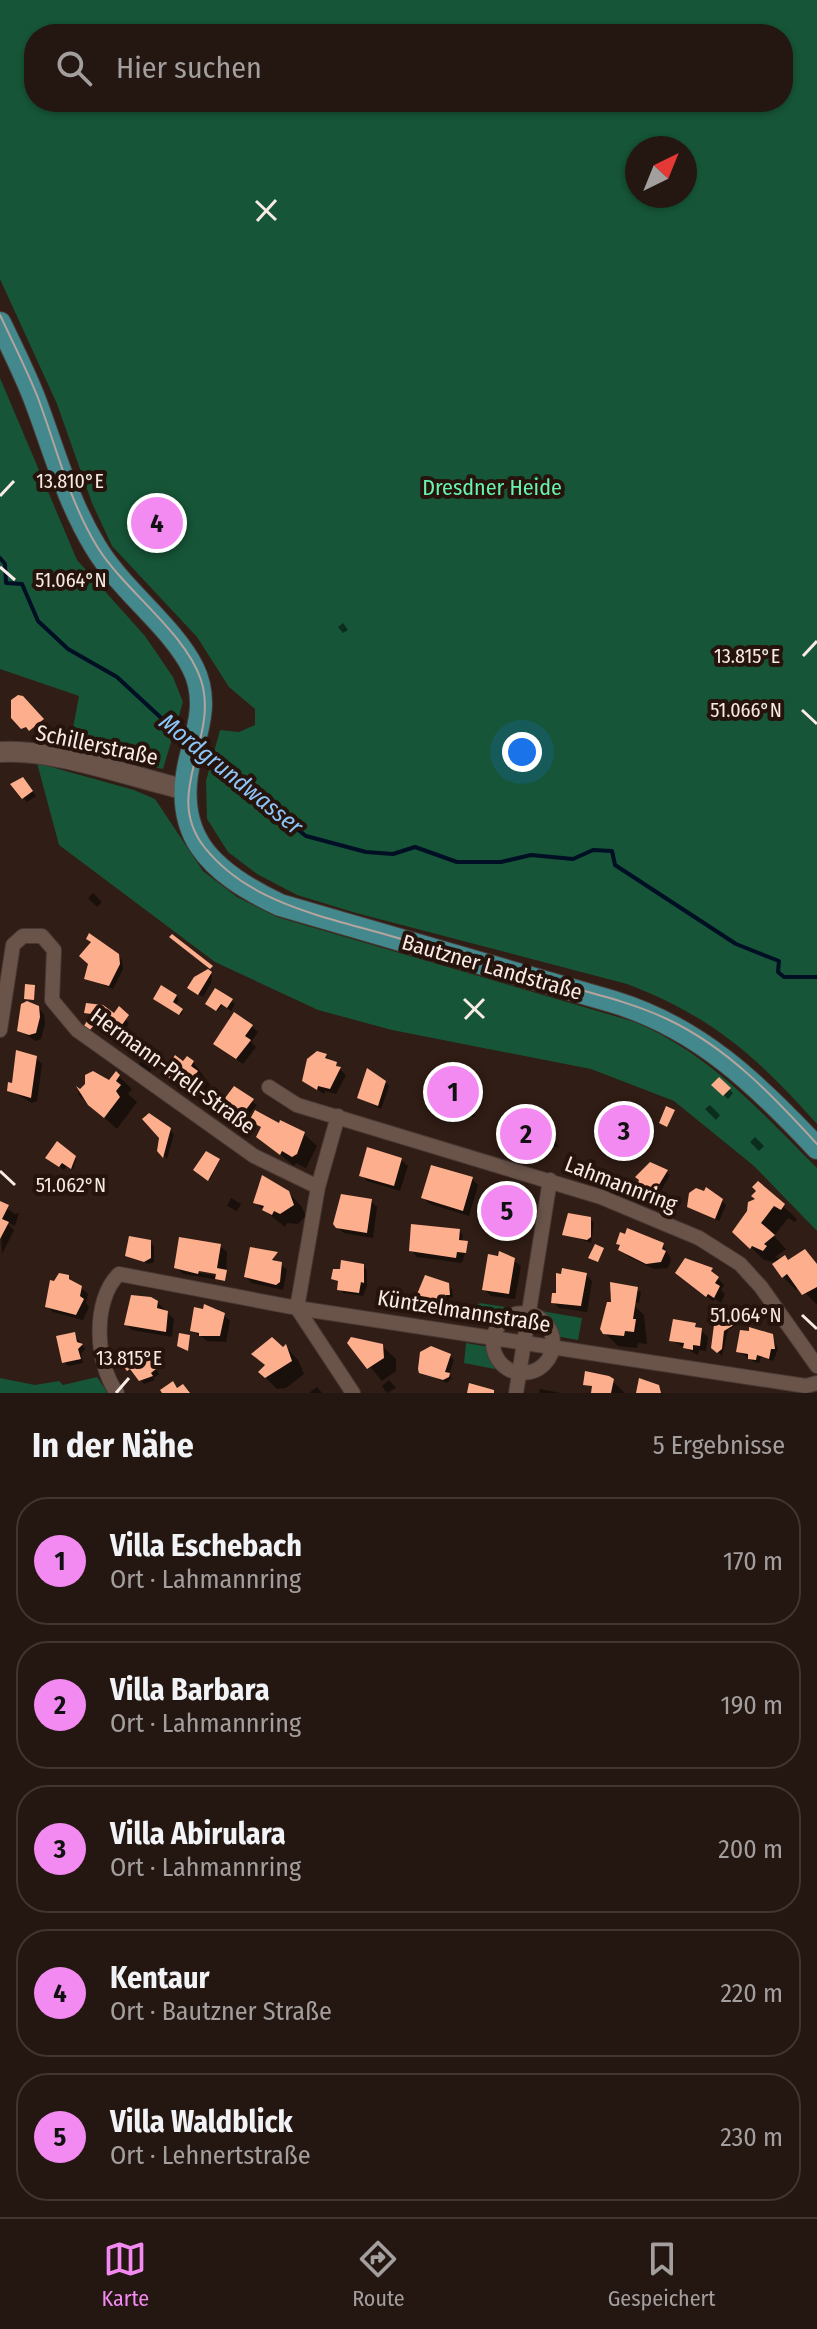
<!DOCTYPE html>
<html lang="de">
<head>
<meta charset="utf-8">
<style>
  body { margin:0; font-family:"Fira Sans Condensed",sans-serif; background:#2c1f19; color:#f1f3f6 }
  .compass { position:absolute; left:625px; top:136px; width:72px; height:72px; border-radius:50%; background:#241610; box-shadow:0 2px 6px #0004; rotate:43deg }
  .you { position:absolute; left:522px; top:752px; width:28px; height:28px; margin:-20px; border:6px solid #fff; border-radius:50%; background:#1a73e8; box-shadow:0 0 0 12px #1a73e833 }
  .badge { display:grid; place-items:center; width:52px; height:52px; border-radius:50%; background:#f38af2; color:#111; font-size:26px; font-weight:700 }
  .pin { position:absolute; translate:-50% -50%; border:4px solid #fff; box-shadow:0 2px 8px #0006 }
  .list { margin:0; padding:0; list-style:none }
  h2 { display:flex; justify-content:space-between; align-items:center; height:104px; margin:0; padding:0 32px; font-size:34px }
  h2 small { font-size:26px; font-weight:400; color:#a39f9f }
  .list li { display:grid; grid-template-columns:52px 1fr auto; gap:24px; align-items:center; box-sizing:border-box; height:128px; margin:0 16px 16px; padding:0 16px; border:2px solid #413530; border-radius:32px }
  .list b { display:block; font-size:30px; white-space:nowrap }
  .list p { margin:0; font-size:26px; white-space:nowrap; color:#a39f9f }
  .list em { font-size:26px; font-style:normal; color:#a39f9f }
  .icon { flex:none; width:44px; height:44px; fill:none; stroke:currentColor; stroke-width:2; stroke-linecap:round; stroke-linejoin:round }
  .map { position:relative; flex:none; width:817px; height:1393px; overflow:hidden }
  .search { position:absolute; background:#241610; box-shadow:0 2px 6px #0004; left:24px; right:24px; top:24px; height:88px; display:flex; align-items:center; gap:20px; box-sizing:border-box; padding:0 28px; border-radius:32px; color:#a39f9f; font-size:30px }
  .sheet { height:824px; background:#241610 }
  nav { display:flex; justify-content:space-around; align-items:center; box-sizing:border-box; height:112px; border-top:2px solid #413530; background:#241610; font-size:22px; color:#a39f9f }
  nav a { display:grid; justify-items:center; gap:4px }
  nav .on { color:#f38af2 }
  .map>svg:first-child { display:block }
</style>
</head>
<body>
<div class="map">
<svg width="817" height="1393" viewBox="0 0 817 1393">
  <rect width="100%" height="100%" fill="#301d15"/>
  <path fill="#165537" fill-rule="evenodd" d="M0,0H817V1124C756,1056 713,1017 627,984L356,913L297,895L257,874L228,852L207,819L206,781L220,730L239,732L255,725V709L229,687L197,637L112,546L92,503L57,404L0,279ZM34,34H783V102H34ZM637,148H685V196H637Z
    M0,378L77,560L145,636L173,677L183,702L163,769L69,749L79,696L0,669Z
    M37,763L134,790L155,799L203,871L237,897L277,917L635,1022C710,1054 760,1111 817,1168V1231L754,1166L674,1101L591,1069L392,1030L318,1010L215,962L59,845Z
    M480,1303L517,1309L496,1326L468,1322L469,1311Z
    M541,1311L582,1318L578,1340L555,1336Z
    M466,1343L490,1347L505,1371L464,1363Z
    M97,1377L108,1393H0V1378L35,1385L59,1381L63,1385Z"/>
  <path fill="#0007" fill-rule="evenodd" d="M343,623L348,630L343,633L338,627Z
    M13,784H27L36,796L27,802Z
    M93,893L102,902L97,907L88,898Z
    M88,939L122,960L123,969L113,989L87,978L91,963L81,958L92,943Z
    M207,971L212,975L211,983L203,997L193,991Z
    M176,996L179,1000L175,1006L183,1012L181,1015L159,1002Z
    M231,1001L235,1004L231,1011L222,1005L218,1011L208,1003Z
    M87,1005L126,1020L129,1024L117,1041L86,1012Z
    M38,1007L44,1014L45,1024L41,1039L36,1041L20,1031Z
    M251,1026L258,1032L251,1042L256,1047L243,1064L215,1044Z
    M326,1056L346,1075L336,1094L325,1091L324,1094L305,1081Z
    M36,1058L42,1064L37,1101L32,1103L9,1090Z
    M143,1059L153,1068L148,1074L138,1065Z
    M193,1062L210,1085L199,1101L165,1074Z
    M116,1074L132,1089L128,1094L137,1102L117,1129L78,1094L87,1085L109,1083Z
    M466,1075L482,1092L474,1117L457,1116L431,1099L451,1078Z
    M719,1080L733,1093L728,1099L714,1085Z
    M385,1082L389,1086L381,1109L359,1098Z
    M234,1088L257,1105L247,1117L241,1113Z
    M710,1105L720,1115L716,1120L705,1109Z
    M611,1115L646,1127L652,1133L648,1140L650,1143L640,1154L607,1131Z
    M545,1126L559,1147H550L547,1157L524,1153L503,1132Z
    M169,1130L174,1134L167,1159L159,1150Z
    M304,1134L317,1146L306,1168L296,1163L294,1166L259,1137Z
    M755,1137L764,1146L759,1151L750,1142Z
    M69,1152L76,1159L73,1169L67,1165L64,1170L52,1161Z
    M401,1160L408,1166L400,1191L367,1181L361,1175Z
    M219,1161L210,1180L195,1170Z
    M666,1172L670,1175L658,1196L639,1185Z
    M263,1178L288,1192L301,1206L306,1216L298,1224L287,1223L285,1227L254,1202L261,1192L257,1188Z
    M472,1179L478,1185L469,1216L430,1204L423,1198Z
    M758,1184L797,1219L795,1222L788,1218L774,1236L786,1249L775,1257L789,1262L804,1251L817,1264V1305L800,1287L796,1290L783,1277L777,1263L764,1260L735,1232L758,1200Z
    M696,1190L715,1194L726,1205L719,1221L689,1206Z
    M231,1198L241,1204L237,1211L227,1206Z
    M522,1200L526,1204L523,1228L506,1229L503,1226L512,1206Z
    M371,1201L377,1207L373,1238L344,1233L337,1227Z
    M0,1204L15,1214L19,1213L15,1226L5,1221L14,1230L2,1254Z
    M590,1219L594,1223L591,1243L565,1234Z
    M459,1231L463,1235L462,1242L468,1244L462,1263L417,1257L411,1250Z
    M150,1242L154,1246V1262L149,1264L127,1256Z
    M618,1243L663,1245L671,1259L668,1268L654,1269L627,1256Z
    M220,1246L227,1252L226,1281L183,1274L176,1267ZM190,1268L218,1272V1276L189,1271Z
    M505,1254L521,1266L515,1299L491,1296L485,1290L489,1256Z
    M272,1257L287,1270L283,1290L252,1283L246,1277Z
    M705,1265L724,1285L721,1290L725,1294L721,1303L715,1299L713,1301L684,1279Z
    M363,1266L367,1270V1286L363,1296L343,1293L340,1283L333,1278Z
    M586,1274L592,1281L587,1312L559,1308L553,1302Z
    M68,1277L88,1294L86,1303L89,1307L83,1320L53,1312L47,1306Z
    M423,1280L448,1285L452,1289L453,1298L450,1297L448,1306L442,1308L417,1298Z
    M612,1284L641,1292L639,1303L631,1302L644,1315L647,1344L638,1343L637,1348L618,1346L605,1333L614,1299L610,1295Z
    M157,1302L174,1319L172,1337L132,1330L126,1324Z
    M216,1308L230,1321L226,1342L207,1341L192,1330L196,1309Z
    M738,1317L742,1322L728,1330L722,1356L713,1347L717,1318Z
    M695,1325L708,1337L706,1351L699,1350L698,1355L671,1340Z
    M74,1334L85,1349L81,1354L83,1363L68,1366L64,1362Z
    M772,1336L778,1349L773,1361L761,1357L759,1363L754,1362L738,1351Z
    M350,1343L382,1346L396,1359V1371L382,1381Z
    M286,1347L298,1360L304,1374L286,1388L277,1389L264,1376L266,1366L254,1354Z
    M146,1355L159,1374L153,1378L155,1380L144,1384L135,1372L128,1370Z
    M450,1356L454,1360L449,1375L452,1378L447,1383L421,1372Z
    M389,1380L396,1388L387,1393L382,1386Z
    M612,1381L625,1393H593L594,1387L585,1384Z
    M317,1387L322,1393H309Z
    M540,1389L561,1393H539Z"/>
  <g fill="none" stroke-linecap="round" stroke-linejoin="round">
    <path stroke="#000f23" stroke-width="4" d="M0,558L5,564L6,583L22,584L38,621L68,649L117,677L185,740
      M199,751L306,836L366,852L393,854L415,847L457,862H501L531,855L573,859L593,850L612,851L615,865L736,944L779,961L778,972L784,977H817"/>
  </g>
  <path fill="#fcae8d" d="M18,695L23,696L44,719L29,731L26,727L21,729L11,718V700Z
    M23,777L33,791L22,799L10,784Z
    M89,933L119,954L120,964L109,986L84,979L88,964L79,956L91,942L86,939Z
    M172,934L213,966L210,969L169,937Z
    M208,969L212,972L198,995L187,988L194,977Z
    M25,984L35,985L34,1000L24,999Z
    M161,985L177,995L173,1002L183,1009L179,1015L153,999Z
    M215,988L233,999L227,1008L221,1004L216,1011L205,1004Z
    M27,1001L39,1006L40,1017L36,1033L29,1035L17,1031L21,1004Z
    M86,1003L103,1005L114,1013L119,1006L129,1015L112,1039L95,1024L89,1031L84,1026L91,1014L84,1013Z
    M234,1012L253,1025L245,1036L251,1040L236,1059L213,1044Z
    M16,1050L37,1056L31,1098L7,1091L8,1082L12,1083Z
    M317,1051L327,1054L325,1058L337,1062L336,1066L341,1067L330,1089L318,1086L317,1090L302,1081L307,1059Z
    M175,1055L183,1061L187,1056L194,1061L191,1066L198,1071L185,1089L163,1074Z
    M367,1068L386,1081L378,1106L357,1098Z
    M452,1068L467,1073L465,1080L476,1084L468,1111L448,1110L450,1106L429,1100L437,1073L449,1076Z
    M93,1071L109,1080L116,1071L120,1075L116,1081L121,1085L116,1091L120,1097L104,1118L88,1105L76,1086L80,1089L85,1084V1075Z
    M719,1077L731,1088L723,1096L711,1085Z
    M234,1086L254,1099L242,1115L225,1098Z
    M666,1106L675,1110L667,1127L659,1123Z
    M255,1110L279,1123L280,1120L305,1132L297,1154L292,1157L282,1151L280,1155L256,1137L261,1127L249,1121Z
    M608,1111L612,1113L611,1120L623,1112L647,1125L641,1144L637,1142L633,1149L605,1132L600,1126Z
    M149,1113L171,1128L163,1158L157,1151L159,1138L142,1119Z
    M516,1115L541,1120L548,1129L546,1135L551,1136L550,1142L541,1140L538,1150L532,1151L514,1145L509,1141L510,1135L501,1133L503,1125L513,1128Z
    M57,1141L76,1156L71,1169L62,1163L59,1167L45,1158Z
    M367,1147L402,1158L394,1186L359,1176Z
    M206,1151L220,1159L208,1181L193,1170Z
    M650,1162L668,1170L654,1193L637,1186L639,1180L635,1177Z
    M431,1165L473,1177L463,1211L421,1198Z
    M262,1175L289,1191L294,1205L280,1214L274,1211L272,1215L262,1210L264,1206L253,1203Z
    M758,1181L785,1204L781,1210L774,1206L761,1223L775,1235L764,1244L767,1246L763,1251L752,1246L750,1249L732,1232L747,1211L748,1202L755,1199L751,1196L756,1191L752,1187Z
    M706,1187L723,1199L715,1219L687,1207L689,1193L696,1188L704,1191Z
    M341,1194L372,1199L367,1233L336,1228L333,1224Z
    M513,1196L523,1198L520,1225L500,1226L501,1223L491,1217L492,1205L497,1206V1202L511,1204Z
    M0,1201L9,1205L2,1219L9,1222L0,1239Z
    M568,1213L591,1217V1237L587,1240L562,1235Z
    M411,1224L460,1229L459,1240L468,1241L466,1253L457,1252L456,1258L409,1251Z
    M627,1228L664,1243L662,1249L666,1251L661,1262L646,1264L618,1250L620,1245L616,1244L620,1232L625,1234Z
    M129,1236L151,1240V1258L144,1262L125,1256Z
    M179,1237L221,1244L217,1268L227,1270L225,1281L215,1279L216,1274L199,1271L198,1274L174,1268Z
    M595,1244L604,1248L598,1262L588,1258Z
    M250,1247L278,1252L272,1260L282,1262L280,1282L276,1285L244,1277Z
    M805,1249L817,1264V1287L802,1295L787,1274L782,1278L772,1264L785,1255L788,1260Z
    M499,1251L515,1258L509,1294L482,1290L488,1254L498,1256Z
    M685,1258L713,1268L711,1271L719,1277L715,1283L720,1286L714,1298L708,1294L706,1297L675,1273Z
    M341,1260L364,1264V1283L361,1282L359,1293L337,1290L338,1281L331,1279L333,1269H340Z
    M562,1268L587,1273L581,1306L551,1303L552,1293H556V1273L561,1274Z
    M59,1273L69,1275V1279L82,1286L80,1296L84,1299L76,1315L45,1307L50,1280L54,1281Z
    M425,1275L449,1283L450,1295H446L445,1304L439,1303V1306L415,1299Z
    M610,1282L638,1287L633,1319H636L634,1332L625,1331L624,1336L603,1334L600,1329L607,1302H611Z
    M131,1295L151,1297L158,1301L157,1308L168,1311L166,1332L124,1325Z
    M204,1304L225,1313L220,1336H199V1333L190,1331L194,1307L203,1309Z
    M714,1304L738,1314L742,1320L724,1331L722,1349L717,1353L711,1348L715,1317L710,1314Z
    M673,1319L696,1323L695,1327L702,1328L700,1346L693,1345V1350L683,1348L684,1343L669,1341Z
    M749,1327L773,1334L775,1349H771L769,1359L757,1355L756,1360L748,1359V1354L736,1352L740,1330L749,1331Z
    M75,1332L77,1342L83,1344L78,1349L81,1359L62,1363L56,1336Z
    M179,1333L190,1335L188,1351L177,1346Z
    M272,1337L283,1347L286,1344L292,1361L265,1378L258,1372L265,1365L251,1354Z
    M351,1337L383,1344L384,1358L367,1369L347,1343Z
    M431,1346L451,1354L445,1372L450,1373L449,1377L443,1380L419,1373L418,1369L420,1352Z
    M142,1348L156,1369L151,1373L153,1376L139,1381L130,1369L127,1371L121,1363Z
    M585,1371L609,1376L614,1379L611,1393H591L592,1386L583,1385Z
    M639,1378L659,1385L661,1393H636Z
    M173,1381L177,1388L183,1384L190,1393H162L160,1390Z
    M469,1383L494,1390V1393H467Z"/>
  <g fill="none" stroke-linecap="round" stroke-linejoin="round">
    <defs>
      <path id="street" d="M0,1030L13,945L23,936H42L54,950L52,1000L77,1030L254,1156L318,1187
        M269,1087L297,1105L601,1197L699,1238L740,1264L761,1287L817,1366
        M338,1116L318,1187L297,1308L353,1393
        M493 1343a30 30 0 1 1 60 0a30 30 0 1 1-60 0Z
        M117,1393C95,1363 92,1300 119,1274L297,1308L806,1386L817,1383
        M516,1393L550,1180"/>
      <path id="secondary" d="M0,752C53,748 131,777 183,789"/>
      <path id="primary" d="M0,323C12,348 25,374 35,400C54,450 67,500 95,546C121,590 172,626 193,668C207,696 200,723 192,751C169,833 208,871 280,905L614,1002C699,1028 757,1084 817,1148"/>
    </defs>
    <use href="#street" stroke="#493934" stroke-width="16"/>
    <use href="#secondary" stroke="#493934" stroke-width="22"/>
    <use href="#primary" stroke="#493934" stroke-width="24"/>
    <use href="#street" stroke="#6a544a" stroke-width="14"/>
    <use href="#secondary" stroke="#6a544a" stroke-width="20"/>
    <use href="#primary" stroke="#43888d" stroke-width="22"/>
    <path stroke="#b3a49d" stroke-width="2" d="M0,315C13,343 27,370 38,398C57,449 69,501 98,548C126,592 185,632 201,680C220,739 161,793 205,848C248,902 321,916 384,934C442,951 500,967 558,984C595,994 634,1003 669,1020C728,1048 774,1097 817,1144"/>
  </g>
  <path fill="none" stroke="#f8eae4" stroke-width="3" d="M256,201L276,220M257,221L276,200M0,496L14,481M0,567L15,580M803,656L817,641M802,710L817,724M464,999L484,1018M465,1019L484,999M0,1171L15,1185M802,1315L817,1329M116,1393L129,1378"/>
  <g text-anchor="middle" dominant-baseline="central" stroke-width="8" stroke-linejoin="round" paint-order="stroke">
    <g font-size="22" fill="#67f4ae" stroke="#26140c">
      <text x="492" y="487">Dresdner Heide</text>
    </g>
    <g font-size="22" fill="#f8eae4" stroke="#26140c">
      <text transform="translate(97 745) rotate(12)">Schillerstraße</text>
      <text transform="translate(492 967) rotate(16)">Bautzner Landstraße</text>
      <text transform="translate(173 1071) rotate(36)">Hermann-Prell-Straße</text>
      <text transform="translate(621 1184) rotate(21)">Lahmannring</text>
      <text transform="translate(464 1311) rotate(9)">Küntzelmannstraße</text>
    </g>
    <g font-size="24" font-style="italic" fill="#8cc6fa" stroke="#26140c">
      <text transform="translate(231 774) rotate(39)">Mordgrundwasser</text>
    </g>
  </g>
  <g font-size="20" text-anchor="middle" fill="#f8eae4" stroke="#26140c" stroke-width="8" stroke-linejoin="round" paint-order="stroke">
    <text x="70" y="488">13.810°E</text>
    <text x="71" y="587">51.064°N</text>
    <text x="747" y="663">13.815°E</text>
    <text x="746" y="717">51.066°N</text>
    <text x="71" y="1192">51.062°N</text>
    <text x="746" y="1322">51.064°N</text>
    <text x="129" y="1365">13.815°E</text>
  </g>
</svg>
<svg class="compass" viewBox="-18 -18 36 36"><path d="M0-13l5 13h-10z" fill="#e53935"/><path d="M0 13l5-13h-10z" fill="#a39f9f"/></svg>
<div class="you"></div>
<div class="pin badge" style="left:453px;top:1092px">1</div>
<div class="pin badge" style="left:526px;top:1134px">2</div>
<div class="pin badge" style="left:624px;top:1131px">3</div>
<div class="pin badge" style="left:157px;top:523px">4</div>
<div class="pin badge" style="left:507px;top:1211px">5</div>
<div class="search"><svg class="icon" aria-label="search" viewBox="0 0 24 24"><circle cx="10" cy="10" r="6"/><path d="M15 15l6 6"/></svg>Hier suchen</div>
</div>
<section class="sheet">
<h2>In der Nähe<small>5 Ergebnisse</small></h2>
<ul class="list">
<li><span class="badge">1</span><div><b>Villa Eschebach</b><p>Ort · Lahmannring</p></div><em>170 m</em></li>
<li><span class="badge">2</span><div><b>Villa Barbara</b><p>Ort · Lahmannring</p></div><em>190 m</em></li>
<li><span class="badge">3</span><div><b>Villa Abirulara</b><p>Ort · Lahmannring</p></div><em>200 m</em></li>
<li><span class="badge">4</span><div><b>Kentaur</b><p>Ort · Bautzner Straße</p></div><em>220 m</em></li>
<li><span class="badge">5</span><div><b>Villa Waldblick</b><p>Ort · Lehnertstraße</p></div><em>230 m</em></li>
</ul>
</section>
<nav>
<a class="on"><svg class="icon" aria-label="map" viewBox="0 0 24 24"><path d="M3 6l6-2 6 2 6-2v14l-6 2-6-2-6 2zM9 4v14M15 6v14"/></svg>Karte</a>
<a><svg class="icon" aria-label="directions" viewBox="0 0 24 24"><path d="M12 3l9 9-9 9-9-9zM9 14v-3h6M13 9l2 2-2 2"/></svg>Route</a>
<a><svg class="icon" aria-label="saved" viewBox="0 0 24 24"><path d="M7 4h10v16l-5-4-5 4z"/></svg>Gespeichert</a>
</nav>
</body>
</html>
